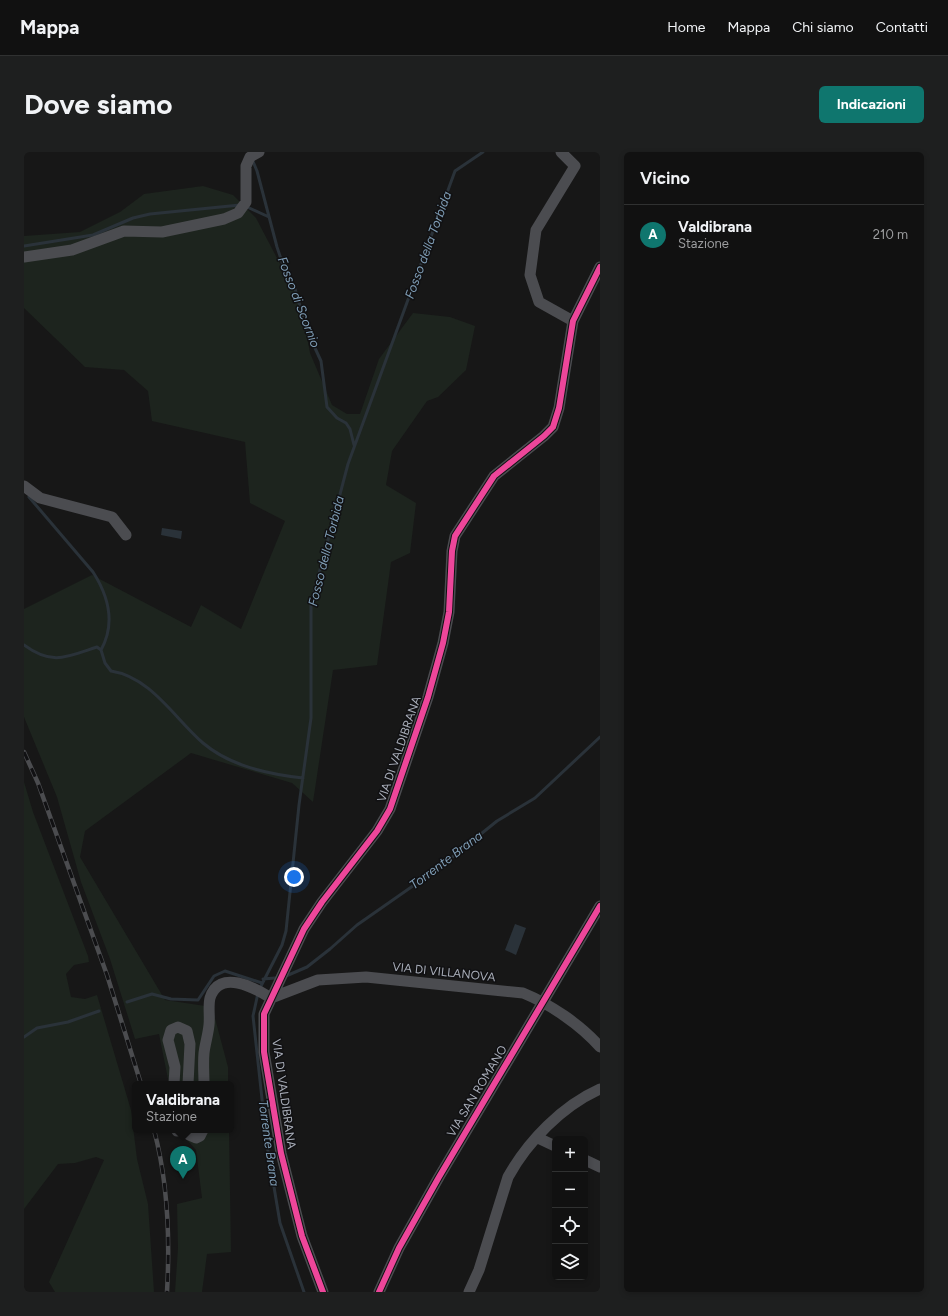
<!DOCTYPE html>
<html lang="it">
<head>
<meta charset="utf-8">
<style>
  body { margin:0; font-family:Figtree,sans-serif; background:#1e1f1f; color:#f1f3f6 }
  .controls { position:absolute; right:12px; bottom:12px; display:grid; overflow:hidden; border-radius:6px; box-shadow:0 2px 6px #0003 }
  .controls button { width:36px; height:36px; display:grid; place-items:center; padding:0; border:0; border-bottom:1px solid #303131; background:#111; color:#f1f3f6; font:20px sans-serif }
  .you { position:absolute; left:270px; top:725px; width:14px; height:14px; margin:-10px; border:3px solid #fff; border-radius:50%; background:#1a73e8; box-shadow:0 0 0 6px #1a73e833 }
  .badge { display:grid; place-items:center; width:26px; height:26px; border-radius:50%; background:#0f766e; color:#fff; font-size:13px; font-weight:700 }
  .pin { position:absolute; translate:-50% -33px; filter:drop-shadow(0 1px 2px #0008) }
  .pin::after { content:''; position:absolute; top:21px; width:14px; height:12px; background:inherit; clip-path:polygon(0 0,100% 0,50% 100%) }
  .popup { position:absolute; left:108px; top:929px; width:102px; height:52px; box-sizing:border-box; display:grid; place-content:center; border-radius:6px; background:#111; filter:drop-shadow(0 1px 3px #0005); font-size:13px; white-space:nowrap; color:#9c9d9f }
  .popup b { font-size:15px; color:#f1f3f6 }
  .popup::after { content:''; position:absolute; left:50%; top:100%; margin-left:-8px; border:8px solid transparent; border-top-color:#111 }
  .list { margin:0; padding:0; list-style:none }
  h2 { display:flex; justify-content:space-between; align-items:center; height:52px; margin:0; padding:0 16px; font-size:17px }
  h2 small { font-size:13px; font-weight:400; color:#9c9d9f }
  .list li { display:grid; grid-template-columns:26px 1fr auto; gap:12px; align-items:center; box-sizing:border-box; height:60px; padding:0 16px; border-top:1px solid #303131 }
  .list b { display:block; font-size:15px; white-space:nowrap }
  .list p { margin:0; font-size:13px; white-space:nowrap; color:#9c9d9f }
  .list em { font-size:13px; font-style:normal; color:#9c9d9f }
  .icon { flex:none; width:22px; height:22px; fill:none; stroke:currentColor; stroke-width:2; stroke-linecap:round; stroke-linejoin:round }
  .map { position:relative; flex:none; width:576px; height:1140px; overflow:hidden; border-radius:6px }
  header { display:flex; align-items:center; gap:24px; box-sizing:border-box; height:56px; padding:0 20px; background:#111; border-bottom:1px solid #303131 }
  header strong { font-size:19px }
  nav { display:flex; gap:22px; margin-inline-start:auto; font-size:14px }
  .intro { display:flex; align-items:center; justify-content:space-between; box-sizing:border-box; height:96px; padding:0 24px }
  h1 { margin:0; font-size:28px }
  .button { padding:10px 18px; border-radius:6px; background:#0f766e; color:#fff; font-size:14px; font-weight:700 }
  main { display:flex; gap:24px; padding:0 24px }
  aside { flex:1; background:#111; border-radius:6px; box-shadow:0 2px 6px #0003 }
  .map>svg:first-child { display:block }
</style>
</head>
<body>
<header>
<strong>Mappa</strong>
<nav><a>Home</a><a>Mappa</a><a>Chi siamo</a><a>Contatti</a></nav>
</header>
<div class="intro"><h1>Dove siamo</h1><a class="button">Indicazioni</a></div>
<main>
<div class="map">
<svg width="576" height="1140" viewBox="0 0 576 1140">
  <rect width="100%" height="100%" fill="#171717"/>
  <path fill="#1d241e" d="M179,34L209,43L232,66L277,152L286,201L308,253L323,262H336L355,207L389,161L426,165L451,174L442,218L414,245L403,249L368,299L362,333L392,351L386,401L367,410L353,513L309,518L289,650L268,631L167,601L61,679L56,705L141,848L188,855L204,915V932H145L135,882L111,887L86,807L57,730L33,645L0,565V457L68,423L167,475L177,453L217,477L261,369L226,351L221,290L128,269L124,239L100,218L61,215L0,156V84L56,80L96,60L120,42Z
    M0,630L9,660L64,804L65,810L50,813L42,822L47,845L61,847L73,843L107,958L113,1007L124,1052L130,1140H31L25,1130L80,1008L72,1005L51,1011L34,1012L0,1057Z
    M157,978H205L207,1100L183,1102L178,1140H151L154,1096L153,1052L178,1046L172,998L158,982Z"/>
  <path fill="#2a3239" d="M138,376L158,379L157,387L137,383Z
    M491,772L502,776L492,803L481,798Z"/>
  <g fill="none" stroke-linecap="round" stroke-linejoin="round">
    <path stroke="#2a3239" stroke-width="3" d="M228,7L233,19L253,95L262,122L271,137L284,181L297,209L303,255L313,266L322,271L326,277L330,293
      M221,54L245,65
      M0,94L69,83L109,66L126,62L216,53
      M5,345L69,420C85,445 92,471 77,498
      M0,493C28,514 43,505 73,495L77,498L81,511L87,519C127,525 151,567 179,591C206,614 244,622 279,626
      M262,824L283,815L306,797L333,773L416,715L473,669L511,646L576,585
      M239,827L251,826
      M236,836L258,793L262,779L275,653L287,566V452L324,312L431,19L459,0
      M234,841L229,864L243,993L256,1071L280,1140
      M103,850L128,842L147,847L174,848L190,824L201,819L238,831
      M0,885L13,876L44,870L75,859"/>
    <path stroke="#4b4c50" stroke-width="11" d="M537,0L551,14L512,78L506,123L515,150L549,169
      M0,105L48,98L100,79L138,80L200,67L214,61L222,50V14L226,5L235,0
      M0,334L16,346L88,365L102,383
      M247,846L294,828L342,825L499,841C526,852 557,873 576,895
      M150,932L151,915L144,888L147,878L154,875L163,879L166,892L164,932
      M180,932C180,922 179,911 180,901C181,892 184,883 185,873C186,864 184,854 186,846C195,816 231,836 247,846
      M153,978V979
      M163,978L165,983L172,986L176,984L179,978
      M514,986L531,994
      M561,1008L576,1015
      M299,1140L278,1084L257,1001L240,900V862L280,777L298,750L353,679L366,657L404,545L419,491L425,460L428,399L431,384L470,324L520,284L529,275L535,256L549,169L576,115
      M355,1140L375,1096L415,1025L576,754
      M445,1140L455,1118L484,1025C504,989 538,954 576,937"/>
    <defs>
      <path id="rail" d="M0,600L14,631L83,823L117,932
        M130,978C144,1030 146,1087 143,1140"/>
    </defs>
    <use href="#rail" stroke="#4b4c4f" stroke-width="4.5"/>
    <use href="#rail" stroke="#111113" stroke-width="3" stroke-dasharray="9" stroke-linecap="butt"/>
    <defs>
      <path id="cycleway" d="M299,1140L278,1084L257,1001L240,900V862L280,777L298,750L353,679L366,657L404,545L419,491L425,460L428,399L431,384L470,324L520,284L529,275L535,256L549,169L576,115
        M355,1140L375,1096L415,1025L576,754"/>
    </defs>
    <use href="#cycleway" stroke="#111113" stroke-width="8"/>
    <use href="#cycleway" stroke="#ed469a" stroke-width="6"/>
  </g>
  <g text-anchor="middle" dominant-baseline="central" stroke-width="3" stroke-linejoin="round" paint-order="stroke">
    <g font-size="12" fill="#a8adb8" stroke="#111113">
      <text transform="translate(375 597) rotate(-71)">VIA DI VALDIBRANA</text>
      <text transform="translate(420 820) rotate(6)">VIA DI VILLANOVA</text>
      <text transform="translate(453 939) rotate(-59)">VIA SAN ROMANO</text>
      <text transform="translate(260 942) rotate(82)">VIA DI VALDIBRANA</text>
    </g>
    <g font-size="13" font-style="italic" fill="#7e9cb4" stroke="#111113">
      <text transform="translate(404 93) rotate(-70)">Fosso della Torbida</text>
      <text transform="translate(275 150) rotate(69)">Fosso di Scornio</text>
      <text transform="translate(302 399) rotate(-76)">Fosso della Torbida</text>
      <text transform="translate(422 708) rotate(-37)">Torrente Brana</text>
      <text transform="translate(245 991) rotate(82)">Torrente Brana</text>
    </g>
  </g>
</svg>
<div class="controls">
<button>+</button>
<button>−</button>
<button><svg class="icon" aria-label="locate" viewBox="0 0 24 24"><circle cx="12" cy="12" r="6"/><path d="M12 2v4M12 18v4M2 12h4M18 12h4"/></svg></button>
<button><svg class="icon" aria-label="layers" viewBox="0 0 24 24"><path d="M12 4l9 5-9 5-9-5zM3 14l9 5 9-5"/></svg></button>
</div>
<div class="you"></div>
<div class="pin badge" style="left:159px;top:1027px">A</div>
<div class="popup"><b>Valdibrana</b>Stazione</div>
</div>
<aside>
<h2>Vicino<small></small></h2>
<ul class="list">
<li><span class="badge">A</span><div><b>Valdibrana</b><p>Stazione</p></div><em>210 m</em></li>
</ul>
</aside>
</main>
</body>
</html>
